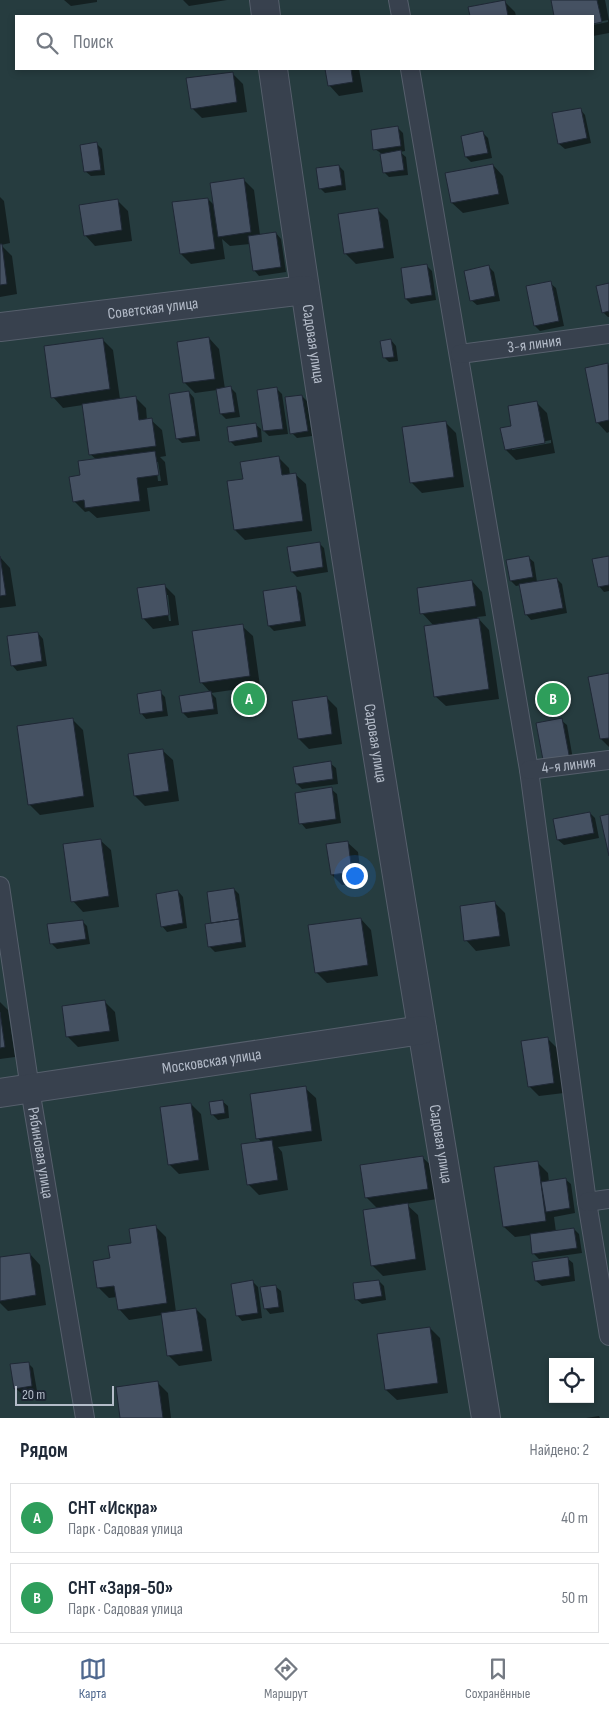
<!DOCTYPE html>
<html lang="ru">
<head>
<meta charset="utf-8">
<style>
  body { margin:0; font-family:"Sofia Sans Condensed",sans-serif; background:#f2f2f3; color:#1f2937 }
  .controls { position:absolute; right:15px; bottom:15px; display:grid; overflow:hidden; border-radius:0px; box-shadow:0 2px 8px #0003 }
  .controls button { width:45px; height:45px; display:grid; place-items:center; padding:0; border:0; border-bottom:1px solid #e0e1e3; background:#fff; color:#1f2937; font:25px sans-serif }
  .scale { position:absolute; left:15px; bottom:12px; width:99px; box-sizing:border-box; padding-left:5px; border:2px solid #b4bcc9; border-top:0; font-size:14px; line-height:18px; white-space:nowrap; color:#b4bcc9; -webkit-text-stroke:4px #1d2633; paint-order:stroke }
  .you { position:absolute; left:354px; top:875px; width:18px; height:18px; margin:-12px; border:4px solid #fff; border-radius:50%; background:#1a73e8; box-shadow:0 0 0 8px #1a73e833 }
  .badge { display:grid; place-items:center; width:32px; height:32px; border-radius:50%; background:#4f688e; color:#fff; font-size:16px; font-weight:700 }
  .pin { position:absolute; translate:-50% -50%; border:2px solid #fff; box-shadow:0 1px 5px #0006 }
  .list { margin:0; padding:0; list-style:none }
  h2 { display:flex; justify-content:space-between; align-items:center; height:65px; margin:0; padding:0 20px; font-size:21px }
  h2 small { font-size:16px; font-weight:400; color:#747a83 }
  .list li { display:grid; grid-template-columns:32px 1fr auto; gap:15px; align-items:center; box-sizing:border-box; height:70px; margin:0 10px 10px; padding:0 10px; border:1px solid #e0e1e3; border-radius:0px }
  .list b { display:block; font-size:19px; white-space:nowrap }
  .list p { margin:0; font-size:16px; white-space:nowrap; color:#747a83 }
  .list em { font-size:16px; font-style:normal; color:#747a83 }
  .icon { flex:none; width:28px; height:28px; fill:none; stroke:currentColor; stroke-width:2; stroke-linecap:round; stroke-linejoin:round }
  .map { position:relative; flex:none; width:609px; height:1418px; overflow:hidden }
  .search { position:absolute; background:#fff; box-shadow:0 2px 8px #0003; left:15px; right:15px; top:15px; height:55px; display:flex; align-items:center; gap:12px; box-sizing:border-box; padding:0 18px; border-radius:0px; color:#747a83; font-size:19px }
  .sheet { height:225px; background:#fff }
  nav { display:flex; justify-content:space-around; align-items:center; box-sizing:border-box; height:70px; border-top:1px solid #e0e1e3; background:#fff; font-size:14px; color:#747a83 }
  nav a { display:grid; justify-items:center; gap:2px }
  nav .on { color:#4f688e }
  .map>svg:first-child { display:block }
</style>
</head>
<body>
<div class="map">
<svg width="609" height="1418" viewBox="0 0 609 1418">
  <rect width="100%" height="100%" fill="#242f3e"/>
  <path fill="#263c3f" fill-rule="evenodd" d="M0,0H609V1418H0ZM16,16H593V69H16ZM553,1362H590V1399H553Z"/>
  <path fill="#0007" fill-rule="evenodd" d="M64,0H97V2L71,6Z
    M183,0H227L189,6Z
    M552,0H605L609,20V33L593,36V25L608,22V20L593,23V16H555Z
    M504,1L515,12L516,16H471L469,8Z
    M326,69H359L363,92L339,96L329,85Z
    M232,73L243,84L247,112L202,118L192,108Z
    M580,109L585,115L591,143L565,149L559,144Z
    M397,127L403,133L405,151L400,152L406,157L408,175L389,177L384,172L382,154L375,149Z
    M483,133L488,138L492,158L471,162L466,157Z
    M96,143L102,149L105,175L91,176L85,171Z
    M493,165L503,176L509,204L463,213L452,203L446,174Z
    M339,166L344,171L346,190L325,193L320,188Z
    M243,179L254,190L260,235L276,233L281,239L286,272L259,276L254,270L250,244L230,246L222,239L225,259L191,264L181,254L174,204L208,199L215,206Z
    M0,197L4,201L10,243L1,245L12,256L17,294L0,297Z
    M118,201L128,211L132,241L95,246L85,235Z
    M378,210L388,220L394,258L356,264L345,253Z
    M427,266L432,271L436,300L411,304L406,299L402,269Z
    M489,267L494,272L500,301L477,305L471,300Z
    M550,283L556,288L564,326L540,331L535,326L528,287Z
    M609,285V317H608L603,312Z
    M209,338L219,349L225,389L231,388L236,393L240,417L226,419L221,414L217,390L195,393L184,382Z
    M102,339L113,350L120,399L135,397L146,408L147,420H151L162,430L166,456L160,457L165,462L168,485L147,488L150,511L97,518L89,511L85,512L74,501L82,476L97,460L90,454L83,405L63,408L53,397ZM156,462H158L161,481H158Z
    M391,340L396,346L398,361L389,362L384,357Z
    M608,365L609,366V432L607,433L597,422Z
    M277,389L282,394L288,434L269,436L264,431Z
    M189,392L194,398L200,441L182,443L177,438Z
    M302,396L307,401L312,436L297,438L292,433Z
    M537,403L547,413L555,453L516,460L506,450L513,427ZM551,440V443L512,450V448Z
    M445,422L456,433L464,487L422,493L412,483Z
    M255,424L261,429L262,442L235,446L230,441Z
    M279,458L289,468L290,475L295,474L306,484L312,531L245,540L235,530L244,480Z
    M319,543L324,548L328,572L297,577L292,572Z
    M0,557L10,568L16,606L0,608Z
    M528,557L534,562L537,582L557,579L562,584L567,613L531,620L526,614L521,585L516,586L511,581Z
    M609,557V591L604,592L599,586Z
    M472,581L482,592L486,616L477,617L489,630L499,699L446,706L435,696L434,626L422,613Z
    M164,585L175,596L179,625L153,629L143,618ZM165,595H168L171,621H169Z
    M296,588L301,593L306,626L274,631L269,626Z
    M242,626L253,636L260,686L211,693L216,698L218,714L188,718L183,713L211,693L201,682Z
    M38,633L43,639L47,666L17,671L12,665Z
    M609,674V747L601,739Z
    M160,692L165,697L168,716L146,719L141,713Z
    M326,697L337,708L342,744L309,749L299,739Z
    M72,719L83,730L94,807L40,815L29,804Z
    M561,720L567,725L574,765L538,724Z
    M162,750L173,760L179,801L145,806L135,796Z
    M330,763L336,768L338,784L302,789L297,784Z
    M331,789L337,794L341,823L306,829L301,823Z
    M590,813L595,818L599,838L564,845L558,840Z
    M100,840L111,850L119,907L83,912L73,901Z
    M347,842L358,852L362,883L342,885L332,875L328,845Z
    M234,889L239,894L246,947L215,952L209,946L213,924L208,893Z
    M178,891L183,897L187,928L167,932L162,926Z
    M495,903L505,913L510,946L476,951L466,940Z
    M361,919L371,930L378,976L327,983L316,972Z
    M82,921L87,926L90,944L57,949L52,944Z
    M104,1001L115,1012L119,1041L78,1047L68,1037Z
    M0,1002L8,1010L15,1057L0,1059Z
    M547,1038L558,1049L564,1093L539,1096L529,1086Z
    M305,1088L316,1098L322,1141L278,1147L282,1152L288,1190L259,1195L248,1184L262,1143L258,1138Z
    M222,1101L228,1106L229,1118L218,1120L213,1115Z
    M191,1104L201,1114L209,1170L179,1174L169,1164Z
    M422,1157L433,1167L437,1199L406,1204L418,1215L426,1270L383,1276L372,1265L378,1209L366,1197Z
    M538,1163L548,1173L549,1182L565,1179L571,1184L575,1213L554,1217L556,1232L574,1229L579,1234L582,1253L539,1259L534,1254L531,1235L515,1237L504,1227Z
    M155,1226L166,1237L176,1312L196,1309L206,1319L212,1361L179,1366L168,1355L162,1315L129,1320L119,1309L117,1297L109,1298L99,1288L112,1259Z
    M30,1254L40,1265L46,1305L8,1311L0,1303V1259Z
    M567,1258L573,1263L575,1281L542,1286L536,1281Z
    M379,1281L384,1286L386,1300L362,1304L356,1299Z
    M253,1282L258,1287L262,1318L242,1321L237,1315Z
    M275,1286L281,1291L284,1312L270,1314L265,1308Z
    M430,1328L440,1338L448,1393L397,1400L386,1390Z
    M28,1363L33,1368L37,1391L21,1393L15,1388Z
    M157,1382L168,1393L171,1418H121Z
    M599,1416L600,1418H586Z"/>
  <path fill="#455162" stroke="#1f2835" d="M505,0L508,16H470L468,7Z
    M551,0H597L602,22L593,24V16H554Z
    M325,69H351L353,82L328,86Z
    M233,72L237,102L191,109L186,78Z
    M581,108L587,138L558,144L552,113Z
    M398,126L401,146L373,150L371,130Z
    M483,131L488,153L465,157L461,136Z
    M97,142L101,170L84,172L80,145Z
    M401,150L404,170L383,173L380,154Z
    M493,164L499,194L451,203L445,173Z
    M339,165L342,185L319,189L316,168Z
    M244,178L251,232L218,237L210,183Z
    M208,198L215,249L180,254L172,202Z
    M118,199L122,230L84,236L79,205Z
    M378,208L384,248L344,254L338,214Z
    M276,232L281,267L253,271L248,236Z
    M0,244H2L7,284L0,285Z
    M427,264L432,295L405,299L401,268Z
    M489,265L495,296L470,301L464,271Z
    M551,281L559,321L534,326L526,286Z
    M609,283V311L602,313L596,286Z
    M209,337L215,379L183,383L177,342Z
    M103,338L110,389L51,398L44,346Z
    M391,339L394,357L383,358L380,341Z
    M608,363L609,420L596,423L585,368Z
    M231,386L235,412L220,414L216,389Z
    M277,387L283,429L263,431L257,390Z
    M189,391L196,436L176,439L169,394Z
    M302,395L308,431L290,434L285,397Z
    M136,396L139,420L152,418L156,446L89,455L82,404Z
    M537,401L545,443L505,450L500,428L511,426L508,406Z
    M446,421L454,477L410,483L402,427Z
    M256,423L258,437L229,442L227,427Z
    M155,451L159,475L137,478L140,501L85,508L84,500L73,502L69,477L80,475L78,461Z
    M279,456L282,475L296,473L303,521L234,530L227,481L243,479L240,462Z
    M320,542L323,567L291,572L287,547Z
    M0,556L6,595L0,596Z
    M529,556L533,577L510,581L506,560Z
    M609,556V585L598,587L592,559Z
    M557,578L563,608L525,615L519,584Z
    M472,580L476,606L420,614L417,588Z
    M165,584L169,615L142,619L137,588Z
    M296,586L301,621L268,626L263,591Z
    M479,618L489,689L434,697L424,626Z
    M243,624L250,676L200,683L192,631Z
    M38,632L42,661L11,666L7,636Z
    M609,673V738L600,739L588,677Z
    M161,690L163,711L140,714L137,694Z
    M211,691L214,709L182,713L179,696Z
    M327,696L332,734L298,739L292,701Z
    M73,718L84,796L28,805L17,726Z
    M562,718L570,760L544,765L536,723Z
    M163,749L169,791L134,796L128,754Z
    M331,761L333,779L296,784L293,767Z
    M332,787L336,819L299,824L295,793Z
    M590,812L594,833L557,840L553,819Z
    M609,814V856L600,816Z
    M101,839L109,896L71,902L63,844Z
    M348,841L352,872L331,875L326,844Z
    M234,888L239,919L211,923L207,892Z
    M178,890L183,923L161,927L156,894Z
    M495,901L500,936L464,941L460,906Z
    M361,918L368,965L315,973L308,925Z
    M239,919L242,942L208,947L205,924Z
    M83,920L86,939L50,944L47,924Z
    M105,1000L110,1031L66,1037L62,1006Z
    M0,1012L5,1047L0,1048Z
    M548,1037L554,1083L528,1087L521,1041Z
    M306,1086L312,1131L256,1139L250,1094Z
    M223,1100L225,1113L211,1115L209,1102Z
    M191,1103L199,1160L168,1165L160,1107Z
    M272,1140L278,1180L247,1185L241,1144Z
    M423,1156L428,1189L365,1198L360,1165Z
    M538,1161L546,1221L503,1227L494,1167Z
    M566,1178L570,1208L546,1212L541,1182Z
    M408,1203L416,1259L371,1266L363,1210Z
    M156,1225L167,1303L118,1310L114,1286L97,1288L93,1261L110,1258L108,1246L131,1243L129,1229Z
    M574,1228L577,1248L532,1254L530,1234Z
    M30,1253L36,1295L0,1301V1257Z
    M568,1257L570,1276L535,1281L532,1262Z
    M253,1280L258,1313L236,1316L231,1284Z
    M379,1280L382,1296L355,1300L353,1283Z
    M276,1285L279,1307L264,1309L260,1287Z
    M196,1308L203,1351L167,1356L161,1313Z
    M430,1327L438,1383L385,1390L377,1334Z
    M29,1362L32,1386L14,1389L10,1364Z
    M158,1381L163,1418H120L116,1387Z"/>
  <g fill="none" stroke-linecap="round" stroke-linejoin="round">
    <defs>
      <g id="service">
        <path d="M398,0L401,16"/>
        <path d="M410,69L529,770L587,1202L609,1336"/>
        <path id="s1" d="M460,354L609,334"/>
        <path id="s2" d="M529,770L609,760"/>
        <path id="s3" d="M0,886L30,1089L85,1418"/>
        <path d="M587,1202L609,1199"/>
      </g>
      <g id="minor">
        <path d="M264,0L266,16"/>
        <path id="s4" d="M273,69C337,520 412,969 486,1418"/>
        <path id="s5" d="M0,327L305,290"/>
        <path id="s6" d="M0,1093L422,1030"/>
      </g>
    </defs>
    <use href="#service" stroke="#565f6c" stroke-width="20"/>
    <use href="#minor" stroke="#565f6c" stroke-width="30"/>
    <use href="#service" stroke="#38414e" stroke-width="18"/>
    <use href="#minor" stroke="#38414e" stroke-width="28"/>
  </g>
  <g text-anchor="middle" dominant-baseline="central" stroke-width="4" stroke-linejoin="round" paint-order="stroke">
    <g font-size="16" fill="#b4bcc9" stroke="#1d2633">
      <text stroke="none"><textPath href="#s5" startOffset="154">Советская улица</textPath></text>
      <text stroke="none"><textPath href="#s4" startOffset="278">Садовая улица</textPath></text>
      <text stroke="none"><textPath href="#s1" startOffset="75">3-я линия</textPath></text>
      <text stroke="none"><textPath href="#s4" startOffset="682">Садовая улица</textPath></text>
      <text stroke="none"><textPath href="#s2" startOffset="40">4-я линия</textPath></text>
      <text stroke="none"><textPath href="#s6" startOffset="214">Московская улица</textPath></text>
      <text stroke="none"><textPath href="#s4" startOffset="1088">Садовая улица</textPath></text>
      <text stroke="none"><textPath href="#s3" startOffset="270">Рябиновая улица</textPath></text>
    </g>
  </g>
</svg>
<div class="controls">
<button><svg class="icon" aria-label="locate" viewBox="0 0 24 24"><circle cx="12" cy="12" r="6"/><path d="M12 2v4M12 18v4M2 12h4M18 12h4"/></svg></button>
</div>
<div class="scale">20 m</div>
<div class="you"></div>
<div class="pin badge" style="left:249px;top:699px;background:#2e9e5b">A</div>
<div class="pin badge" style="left:553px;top:699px;background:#2e9e5b">B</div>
<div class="search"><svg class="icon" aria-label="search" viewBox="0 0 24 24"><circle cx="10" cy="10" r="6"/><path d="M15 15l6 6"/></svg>Поиск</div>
</div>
<section class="sheet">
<h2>Рядом<small>Найдено: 2</small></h2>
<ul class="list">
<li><span class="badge" style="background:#2e9e5b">A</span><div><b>СНТ «Искра»</b><p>Парк · Садовая улица</p></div><em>40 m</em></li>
<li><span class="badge" style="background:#2e9e5b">B</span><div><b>СНТ «Заря-50»</b><p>Парк · Садовая улица</p></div><em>50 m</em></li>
</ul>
</section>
<nav>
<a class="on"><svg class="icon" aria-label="map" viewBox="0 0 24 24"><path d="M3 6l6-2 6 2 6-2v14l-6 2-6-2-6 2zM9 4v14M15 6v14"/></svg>Карта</a>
<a><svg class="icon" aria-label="directions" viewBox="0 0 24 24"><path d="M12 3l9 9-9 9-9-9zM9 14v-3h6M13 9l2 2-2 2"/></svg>Маршрут</a>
<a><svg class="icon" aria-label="saved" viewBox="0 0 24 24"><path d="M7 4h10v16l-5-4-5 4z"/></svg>Сохранённые</a>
</nav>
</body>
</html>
